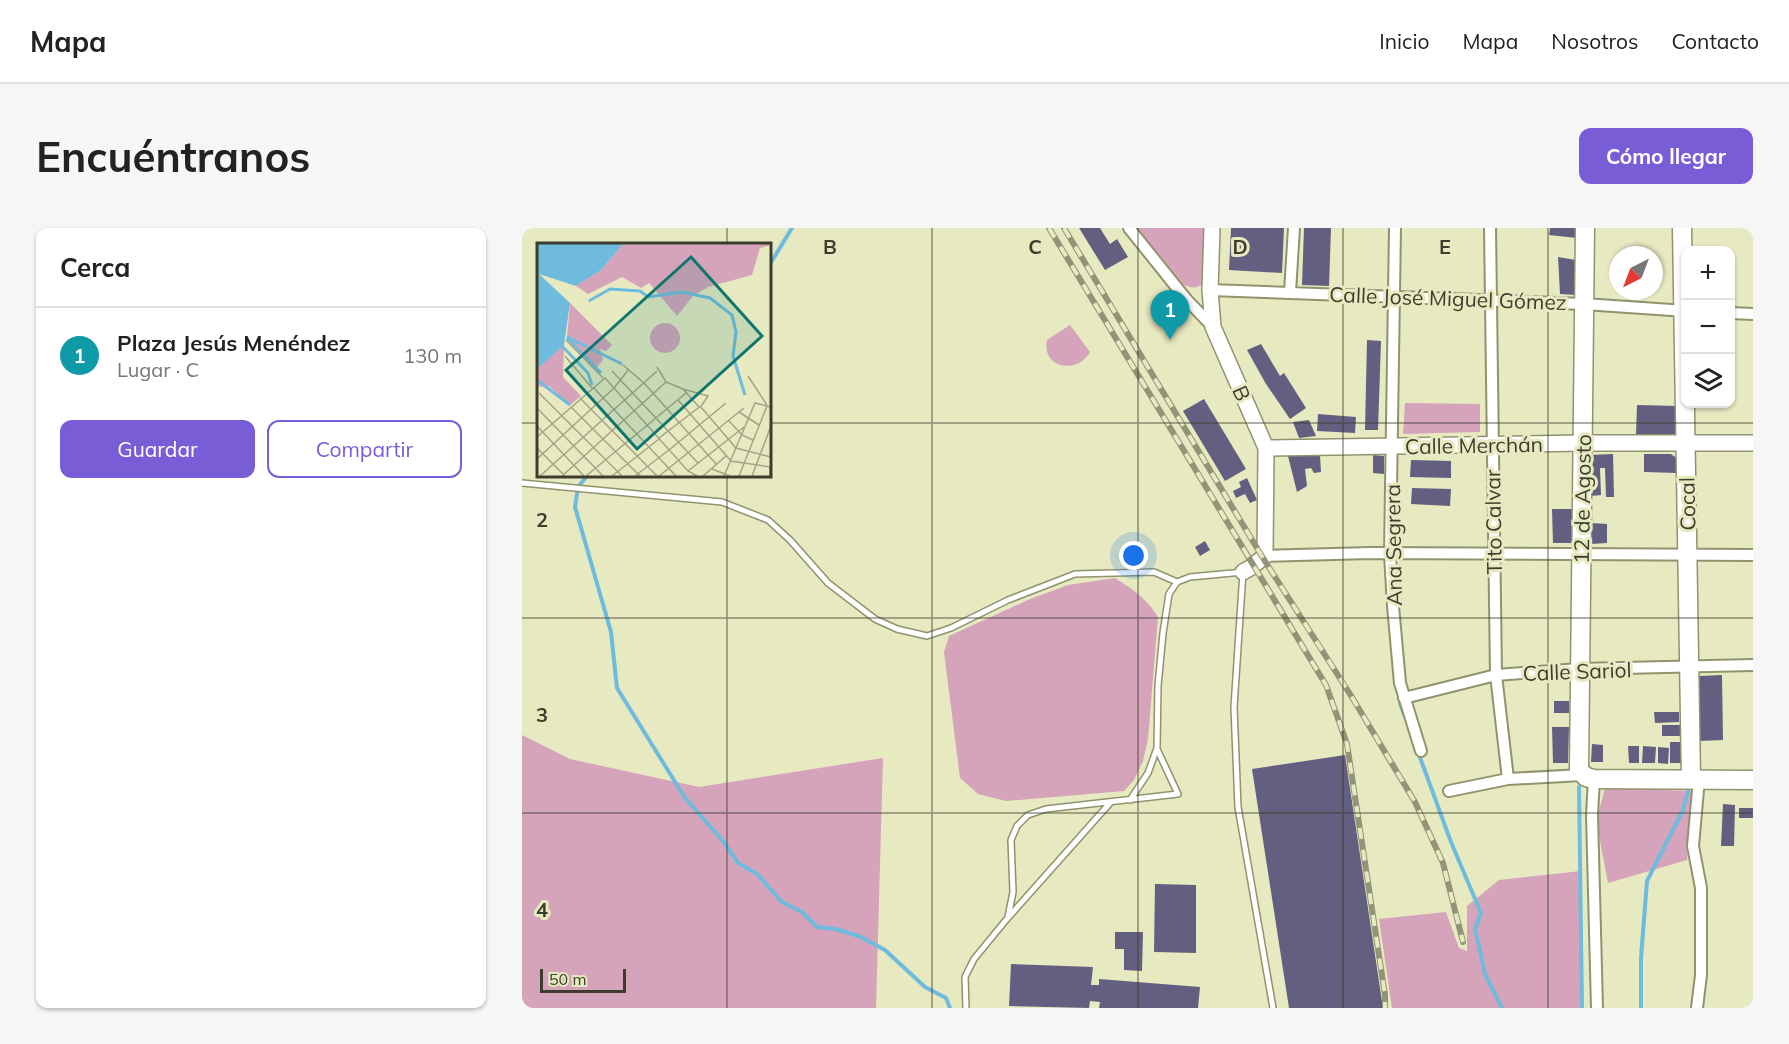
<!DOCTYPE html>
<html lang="es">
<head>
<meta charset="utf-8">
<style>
  body { margin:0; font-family:Mulish,sans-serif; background:#f6f6f6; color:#222 }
  .controls { position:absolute; right:18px; top:18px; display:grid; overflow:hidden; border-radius:12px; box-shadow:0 2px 4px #0004 }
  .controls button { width:54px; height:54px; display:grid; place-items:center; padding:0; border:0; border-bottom:2px solid #e0e0e0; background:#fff; color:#222; font:30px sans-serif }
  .compass { position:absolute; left:1087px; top:18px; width:54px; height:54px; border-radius:50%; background:#fff; box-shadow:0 2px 4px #0004; rotate:222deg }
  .scale { position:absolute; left:18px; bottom:15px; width:86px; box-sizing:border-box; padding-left:6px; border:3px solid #3d3d2d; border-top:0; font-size:16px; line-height:21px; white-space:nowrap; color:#3d3d2d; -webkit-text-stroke:4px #e7e9c1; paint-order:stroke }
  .you { position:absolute; left:612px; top:328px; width:21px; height:21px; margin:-15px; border:4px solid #fff; border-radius:50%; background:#1a73e8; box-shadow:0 0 0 9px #1a73e833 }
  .badge { display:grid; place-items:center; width:39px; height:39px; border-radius:50%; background:#785dd7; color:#fff; font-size:20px; font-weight:700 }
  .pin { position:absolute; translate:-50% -50px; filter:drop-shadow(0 2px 3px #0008) }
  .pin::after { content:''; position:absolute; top:32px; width:21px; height:18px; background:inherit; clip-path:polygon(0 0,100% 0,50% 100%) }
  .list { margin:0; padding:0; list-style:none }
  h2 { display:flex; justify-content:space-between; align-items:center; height:78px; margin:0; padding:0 24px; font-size:26px }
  h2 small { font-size:20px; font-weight:400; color:#767676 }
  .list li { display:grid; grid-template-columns:39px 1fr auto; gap:18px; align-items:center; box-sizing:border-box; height:96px; padding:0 24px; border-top:2px solid #e0e0e0 }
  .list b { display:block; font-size:22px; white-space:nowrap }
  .list p { margin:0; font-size:20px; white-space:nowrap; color:#767676 }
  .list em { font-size:20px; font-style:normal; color:#767676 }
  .actions { display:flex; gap:12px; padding:18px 24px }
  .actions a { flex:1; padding:14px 0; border:2px solid #785dd7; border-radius:12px; text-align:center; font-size:21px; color:#785dd7 }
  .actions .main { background:#785dd7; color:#fff }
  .icon { flex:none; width:33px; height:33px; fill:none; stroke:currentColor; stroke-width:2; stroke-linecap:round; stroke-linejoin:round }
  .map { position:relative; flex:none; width:1231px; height:780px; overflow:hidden; border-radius:12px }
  header { display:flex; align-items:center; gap:36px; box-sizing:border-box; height:84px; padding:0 30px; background:#fff; border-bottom:2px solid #e0e0e0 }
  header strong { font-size:28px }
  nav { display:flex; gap:33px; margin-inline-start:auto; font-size:21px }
  .intro { display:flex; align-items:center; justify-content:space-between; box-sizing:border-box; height:144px; padding:0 36px }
  h1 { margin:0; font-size:42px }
  .button { padding:15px 27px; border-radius:12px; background:#785dd7; color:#fff; font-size:21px; font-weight:700 }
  main { display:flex; gap:36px; padding:0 36px }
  aside { flex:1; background:#fff; border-radius:12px; box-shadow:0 2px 4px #0004 }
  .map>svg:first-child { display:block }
</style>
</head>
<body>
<header>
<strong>Mapa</strong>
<nav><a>Inicio</a><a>Mapa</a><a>Nosotros</a><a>Contacto</a></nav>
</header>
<div class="intro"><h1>Encuéntranos</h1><a class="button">Cómo llegar</a></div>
<main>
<aside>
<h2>Cerca<small></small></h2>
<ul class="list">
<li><span class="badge" style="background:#0f9aa8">1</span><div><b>Plaza Jesús Menéndez</b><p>Lugar · C</p></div><em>130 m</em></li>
</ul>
<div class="actions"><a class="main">Guardar</a><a>Compartir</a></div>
</aside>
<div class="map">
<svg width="1231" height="780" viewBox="0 0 1231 780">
  <rect width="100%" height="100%" fill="#e7e9c1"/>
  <path fill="#d5a4ba" d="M615,0H688L683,55C675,60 671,61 662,57Z
    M548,97L568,124C556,147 519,140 525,112Z
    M883,175L958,176V204L881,206Z
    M593,350C612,362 624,370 636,389L626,511L621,533L612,552L602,563L484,573L456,566L438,550L422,424L427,408L508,371L546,357Z
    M0,507L48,531L177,559L361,530L354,780H0Z
    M1083,560L1170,563L1165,632L1086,655L1077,608V583Z
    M1059,643V780H870L857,691L924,684L937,720L945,723V678L977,652Z"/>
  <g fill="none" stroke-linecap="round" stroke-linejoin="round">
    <path stroke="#6fbbde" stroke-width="4" d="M248,36L270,0
      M65,248L56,259L53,279L89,404L95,460L163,570L201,613L216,635L235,646L260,674L280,684L295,699L313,701L337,708L363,722L403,759L424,770L428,780
      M878,475L882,486
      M896,524L929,614L959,685L953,701L963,746L980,780
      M1057,559L1060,780
      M1119,780V730L1125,653L1161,582L1166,563"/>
  </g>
  <path fill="#635f80" d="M557,0H578L588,16L595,11L606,29L583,42Z
    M709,0H762L760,45L707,42Z
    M782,0H809L807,58L780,57Z
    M1028,0H1055V10L1027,7Z
    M1036,29L1054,32V67L1038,66Z
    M845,112L859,113L856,202H843Z
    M739,116L758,148L762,145L784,180L768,191L744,156L725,122Z
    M682,171L724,241L703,253L661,183Z
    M1115,177L1155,178L1154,208L1114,207Z
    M796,186L834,189L833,205L795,203Z
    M787,192L794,208L777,210L771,194Z
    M1091,226L1092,269H1084L1083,240H1078L1079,267L1069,268L1068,227Z
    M1122,226H1149L1156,231L1155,245L1122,244Z
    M851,227L862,228V246L851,245Z
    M766,228H798L799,244L792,245L789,240L783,241L785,258L775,264Z
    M889,232L929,233V250L888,249Z
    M725,250L735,272L728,275L723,266L714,270L711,263L719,259L717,254Z
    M890,260L929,261L928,278L889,276Z
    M1030,281H1052V312L1049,315H1031Z
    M1069,295L1085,296V315L1068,316Z
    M683,313L688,322L678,328L673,319Z
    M1200,447L1201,512L1178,513L1177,448Z
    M1032,473H1047V485H1032Z
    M1132,484H1157V494L1133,495Z
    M1140,497H1160V508H1140Z
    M1030,499H1047L1046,535H1031Z
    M1148,514H1160V535H1148Z
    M1070,516L1081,517V534H1069Z
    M1106,518H1117V535H1107Z
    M1121,518L1134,519L1133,535H1120Z
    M1136,519L1147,520L1146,536L1136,535Z
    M823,527L861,780H767L730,541Z
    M1201,576L1213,577L1212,618H1199Z
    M1217,580H1231V590H1217Z
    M633,656L674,657V725L632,724Z
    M593,704H621L620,743L602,742V721H593Z
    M489,736L571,739L569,757H577V751L678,759L676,780H577L578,774L568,773L567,780L487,778Z"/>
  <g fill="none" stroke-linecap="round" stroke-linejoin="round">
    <defs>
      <path id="lane" d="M0,255L200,274L246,292L268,312L306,355L353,391L375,401L405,408L429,400L486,372L553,346L632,344L655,354
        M608,572L626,545L635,520L636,458L641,405L647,366L655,354L668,349L721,344L712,479L716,579L751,780
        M486,689L491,664L489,612L495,598L506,587L524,581L656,566L635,521
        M444,780L443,749L452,731L484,692L588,575"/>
      <path id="street" d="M607,0L664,71L691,99
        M873,0L868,326L871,378L878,455L899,523
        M968,0L974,447L986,551
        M688,62L1062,76L1164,83
        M768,64L772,0
        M1208,85L1231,86
        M743,328L848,325L1231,327
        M882,470L974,447L1057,441L1231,437
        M1072,551L1070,587L1075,780
        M927,563L986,551L1060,547
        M1175,780L1179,747V660L1171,618L1177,551"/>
      <path id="secondary" d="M690,0L688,62L691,99L744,220L743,328L728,340L721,344
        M744,220L1061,215H1231"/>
      <path id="primary" d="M1063,0L1057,542L1064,549L1072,551L1231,552
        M1160,0L1169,551"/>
    </defs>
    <use href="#lane" stroke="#91936d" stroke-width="8"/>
    <use href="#street" stroke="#91936d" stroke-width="14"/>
    <use href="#secondary" stroke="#91936d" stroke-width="18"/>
    <use href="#primary" stroke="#91936d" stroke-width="21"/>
    <use href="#lane" stroke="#fff" stroke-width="5"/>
    <use href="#street" stroke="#fff" stroke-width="10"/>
    <use href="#secondary" stroke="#fff" stroke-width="15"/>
    <use href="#primary" stroke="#fff" stroke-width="18"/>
    <defs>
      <path id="rail" d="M527,0L804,457L825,516L863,767V780
        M542,0L741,330L828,466L893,574L921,635L941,714"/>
    </defs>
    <use href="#rail" stroke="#929377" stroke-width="6"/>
    <use href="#rail" stroke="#e7e9c1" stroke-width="4" stroke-dasharray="11" stroke-linecap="butt"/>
  </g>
  <path fill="none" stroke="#3d3d2d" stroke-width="1.5" stroke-opacity="0.55" d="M205,0V16M410,0V780M616,0V780M821,0V780M1026,0V780M0,195H16M248,195H1231M205,248V780M0,390H1231M0,585H1231"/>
  <g text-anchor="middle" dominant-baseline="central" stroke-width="6" stroke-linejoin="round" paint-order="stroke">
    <g font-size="21" fill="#3d3d2d" stroke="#e7e9c1">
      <text transform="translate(926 70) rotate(2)">Calle José Miguel Gómez</text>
      <text transform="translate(720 165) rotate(66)">B</text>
      <text transform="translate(952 217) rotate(-1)">Calle Merchán</text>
      <text transform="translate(1060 271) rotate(-89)">12 de Agosto</text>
      <text transform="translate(1165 276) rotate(-91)">Cocal</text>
      <text transform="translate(971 294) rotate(-91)">Tito Calvar</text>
      <text transform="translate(871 317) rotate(-91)">Ana Segrera</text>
      <text transform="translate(1055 443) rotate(-2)">Calle Sariol</text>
    </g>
  </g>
  <g transform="translate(15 15)">
    <rect width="234" height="234" fill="#e7e9c1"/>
    <path d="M86,1H234V2L223,5L215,32L171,44L156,53L140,73L112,40L104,45L85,34L51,51L39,43L64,27ZM33,60L75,102L69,108L63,106L66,117L59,125L30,94ZM113 95a15 15 0 1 1 30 0a15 15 0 1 1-30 0ZM27,102L26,134L44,153L33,162L12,143L0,144V125Z" fill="#d5a4ba"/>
    <path d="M0,1H86L64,27L39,43L2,31L33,60L27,102L0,126Z" fill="#6fbbde"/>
    <path fill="none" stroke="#6fbbde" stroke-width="3" d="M52,58L73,46L103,48L111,54L145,49L173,55L195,72L199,89L196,113L208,152M30,94L85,121M30,95L64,130M25,103L51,130L55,142M0,137L33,162"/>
    <path fill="none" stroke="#a3a486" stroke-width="1.5" d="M29,97L66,135M28,113L55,145M86,122L107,140L180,222M120,124L129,139L146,146L162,164M75,128L161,220M211,133L230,162M56,144L139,233M2,150L85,233M43,155L120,233M141,157L194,218L233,224V233M163,163L199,205L234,214M34,164L103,233M0,165L66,233M202,169L222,182M192,178L205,192L216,197M0,183L47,233M0,194L68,135L151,228L160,233M122,195L165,162L171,153L146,146M0,205L28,233M132,207L189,160M0,216L77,145L92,126M175,226L193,233M151,228L207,184M3,233L120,128M25,233L129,139M49,233L149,150M75,233L122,196M98,233L132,207M122,233L207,165M166,233L189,213M187,233L218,160L234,164M202,233L230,163M215,233L234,183"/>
    <path fill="#0f766e" fill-opacity="0.15" stroke="#0f766e" stroke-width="3" d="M154,14L225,93L100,206L29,127Z"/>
    <rect width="234" height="234" fill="none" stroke="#3d3d2d" stroke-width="3"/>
  </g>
  <g font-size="20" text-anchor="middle" font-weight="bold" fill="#3d3d2d" stroke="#e7e9c1" stroke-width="6" stroke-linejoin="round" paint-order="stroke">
    <text x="308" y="26">B</text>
    <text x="513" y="26">C</text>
    <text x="718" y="26">D</text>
    <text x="923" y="26">E</text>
    <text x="20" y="299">2</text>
    <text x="20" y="494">3</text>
    <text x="20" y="689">4</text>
  </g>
</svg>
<div class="controls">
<button>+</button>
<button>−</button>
<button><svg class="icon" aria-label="layers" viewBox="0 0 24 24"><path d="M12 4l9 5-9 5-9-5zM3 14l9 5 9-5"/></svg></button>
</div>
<svg class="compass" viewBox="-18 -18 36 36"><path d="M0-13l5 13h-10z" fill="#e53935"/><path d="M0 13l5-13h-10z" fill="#767676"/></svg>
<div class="scale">50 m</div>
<div class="you"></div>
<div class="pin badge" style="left:648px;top:112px;background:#0f9aa8">1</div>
</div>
</main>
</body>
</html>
